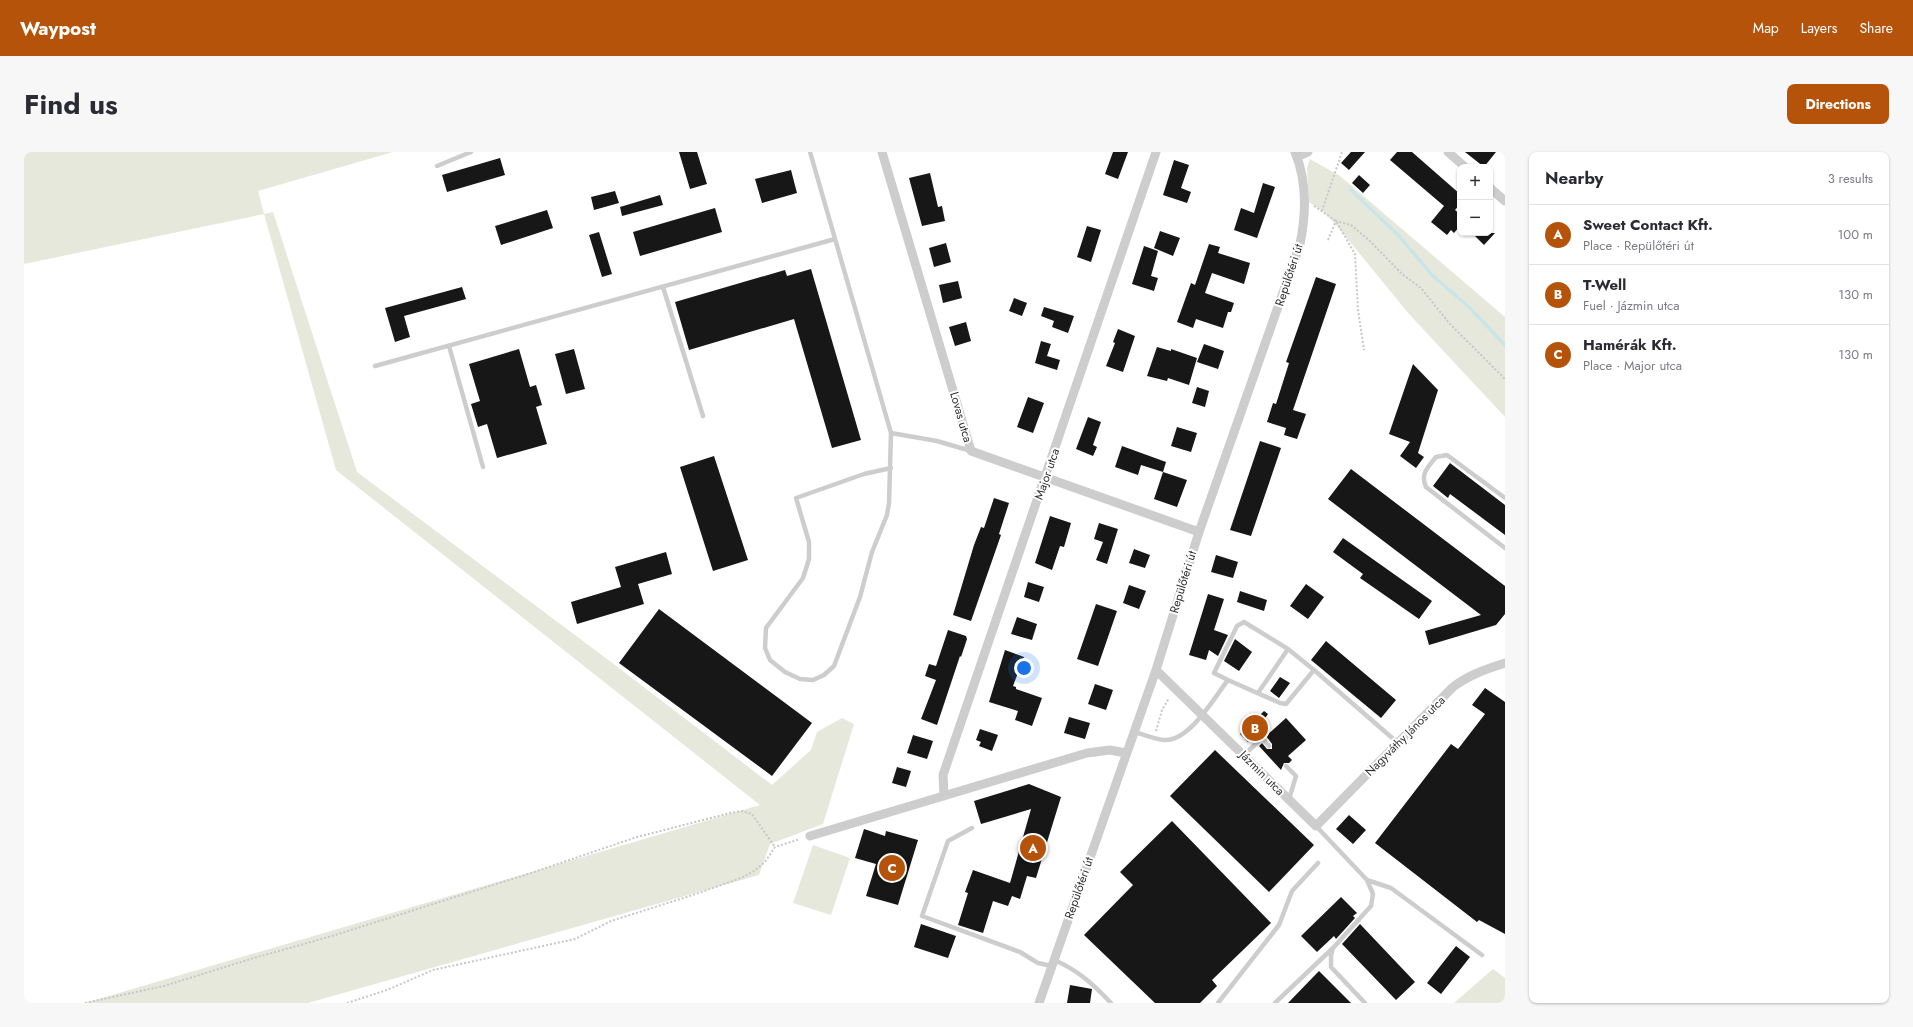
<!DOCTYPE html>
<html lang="en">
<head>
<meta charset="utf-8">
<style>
  body { margin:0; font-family:Jost,sans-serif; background:#f7f7f7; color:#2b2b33 }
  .controls { position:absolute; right:12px; top:12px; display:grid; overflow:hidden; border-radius:8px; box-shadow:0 1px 3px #0004 }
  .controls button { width:36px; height:36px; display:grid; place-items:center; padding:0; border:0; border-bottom:1px solid #e1e1e2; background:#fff; color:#2b2b33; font:20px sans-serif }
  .you { position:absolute; left:1000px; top:516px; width:14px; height:14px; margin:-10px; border:3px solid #fff; border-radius:50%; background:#1a73e8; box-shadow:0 0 0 6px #1a73e833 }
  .badge { display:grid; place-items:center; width:26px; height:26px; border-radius:50%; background:#b45309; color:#fff; font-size:13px; font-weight:700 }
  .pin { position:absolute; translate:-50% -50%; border:2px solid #fff; box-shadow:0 1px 4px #0006 }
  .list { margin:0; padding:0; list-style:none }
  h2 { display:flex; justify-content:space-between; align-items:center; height:52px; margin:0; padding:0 16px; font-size:17px }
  h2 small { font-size:13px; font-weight:400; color:#7c7c81 }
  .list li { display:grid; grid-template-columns:26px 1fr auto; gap:12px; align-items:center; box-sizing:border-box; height:60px; padding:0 16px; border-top:1px solid #e1e1e2 }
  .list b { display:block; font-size:15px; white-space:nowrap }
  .list p { margin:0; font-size:13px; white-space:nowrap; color:#7c7c81 }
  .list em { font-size:13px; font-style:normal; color:#7c7c81 }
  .map { position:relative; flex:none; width:1481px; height:851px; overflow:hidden; border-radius:8px }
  header { display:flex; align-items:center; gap:24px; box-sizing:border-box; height:56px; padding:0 20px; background:#b45309; color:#fff }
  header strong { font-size:19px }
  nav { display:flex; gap:22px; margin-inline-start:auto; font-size:14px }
  .intro { display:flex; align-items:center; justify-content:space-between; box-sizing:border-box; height:96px; padding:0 24px }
  h1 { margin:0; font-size:28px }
  .button { padding:10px 18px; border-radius:8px; background:#b45309; color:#fff; font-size:14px; font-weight:700 }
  main { display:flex; gap:24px; padding:0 24px }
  aside { flex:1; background:#fff; border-radius:8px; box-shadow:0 1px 3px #0004 }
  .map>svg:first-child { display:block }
</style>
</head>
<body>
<header>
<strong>Waypost</strong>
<nav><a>Map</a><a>Layers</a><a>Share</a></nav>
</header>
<div class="intro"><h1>Find us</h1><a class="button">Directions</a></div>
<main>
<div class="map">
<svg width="1481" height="851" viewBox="0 0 1481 851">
  <rect width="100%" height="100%" fill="#fff"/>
  <path fill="#e6e8dc" d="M0,0H369L234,39L240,62L249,60L333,320L587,510L748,633L787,598L793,580L818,566L830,572L799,672L746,692L735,723L284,851H61L736,653L312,318L240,62L0,112Z
    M1286,7L1316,24L1481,165V265L1385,162L1313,74L1300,60L1285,50L1283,16Z
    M789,693L826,706L807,763L769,751Z
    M1469,817L1481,826V851H1430Z"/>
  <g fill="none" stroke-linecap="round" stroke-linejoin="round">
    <path stroke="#cae5e7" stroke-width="3.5" d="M1327,38L1374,83L1409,124L1444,154L1481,193"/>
  </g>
  <path fill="#171717" d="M655,0H673L683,32L666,37Z
    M1089,0H1104L1094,27L1081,22Z
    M1327,0H1341L1325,18L1317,11Z
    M1373,0H1388L1436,42V52L1431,58L1436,62V74L1430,81L1427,78L1423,83L1407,70L1420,54L1366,8Z
    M1441,0H1472L1460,15Z
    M476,6L481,23L423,40L418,23Z
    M1150,8L1165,13L1157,36L1167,40L1163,51L1139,43Z
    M767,18L773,41L738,51L731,27Z
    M906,21L914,55L918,54L921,69L898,74L885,26Z
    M1335,23L1346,33L1339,41L1328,31Z
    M1239,31L1251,35L1233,86L1210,78L1217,56L1230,61Z
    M591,39L595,51L570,58L567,45Z
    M636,43L639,53L598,64L596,55Z
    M691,56L698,80L616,104L609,80Z
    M523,58L529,76L477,93L471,74Z
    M1063,74L1077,78L1067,110L1053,105Z
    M1136,79L1156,86L1149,104L1130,96Z
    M575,80L588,122L578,125L565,83Z
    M1448,81H1471L1460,93Z
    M922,91L927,110L910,115L905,96Z
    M1185,92L1196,95L1194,101L1226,111L1220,132L1188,121L1181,141L1210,151L1207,160H1204L1199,176L1172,167L1169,176L1153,170L1167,131L1171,133Z
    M1120,94L1134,99L1127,124L1134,126L1130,139L1108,132Z
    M787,117L837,288L808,296L770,167L665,198L651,150L761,118L763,124Z
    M1292,125L1312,132L1269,258L1282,262L1273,287L1260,283L1262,276L1243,270L1249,251L1252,252L1265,211L1262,210Z
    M934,129L938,146L919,151L915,133Z
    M438,135L442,147L380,164L386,185L371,190L361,156Z
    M990,146L1003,151L998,164L985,159Z
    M1020,155L1050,164L1044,181L1028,175L1030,169L1017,164Z
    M942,170L947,189L931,194L925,175Z
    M1094,177L1111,184L1099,220L1082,214L1091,191L1089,190Z
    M1017,189L1027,192L1023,204L1036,208L1033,218L1011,211Z
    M1180,192L1200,199L1194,217L1173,210Z
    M1133,195L1147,199V197L1173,206L1165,233L1144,226L1143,229L1123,224Z
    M495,197L506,235L512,233L518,253L512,255L523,292L473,306L463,272L454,275L447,252L456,249L445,212Z
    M550,197L561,237L542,242L531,202Z
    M1389,212L1414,238L1394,301L1400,305L1392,316L1376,304L1386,290L1365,282Z
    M1173,235L1185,239L1181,255L1168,251Z
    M1004,245L1020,251L1009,281L993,275Z
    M1064,265L1077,270L1069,293L1073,295L1069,304L1052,297Z
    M1153,275L1173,281L1167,300L1147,294Z
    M1236,289L1257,296L1227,384L1206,378Z
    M1098,294L1142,310L1139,320L1117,313L1114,323L1091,315Z
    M690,304L724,408L689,419L656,315Z
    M1426,311L1481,353V383L1426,342L1424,346L1409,334Z
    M1327,317L1481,434V462L1472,473L1405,493L1401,479L1457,463L1304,347Z
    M1139,320L1163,328L1153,355L1130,347Z
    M970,346L985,351L975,382L977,383L947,469L929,463L950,393L957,375L960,376Z
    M1026,364L1047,371L1040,395L1036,394L1028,418L1011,411Z
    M1075,371L1094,377L1083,412L1072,408L1079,390L1070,387Z
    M1319,386L1408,449L1395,467L1336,426L1339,422L1309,400Z
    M1110,397L1126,403L1121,416L1105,411Z
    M642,400L648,422L614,432L620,452L553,472L547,450L597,435L591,415Z
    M1192,403L1214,410L1209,426L1187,420Z
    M1004,430L1020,435L1015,450L1000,445Z
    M1282,432L1300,445L1284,467L1266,454Z
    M1105,433L1122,439L1115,457L1099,451Z
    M1216,439L1243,448L1240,459L1213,450Z
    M1184,442L1200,447L1190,478L1204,483L1194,504L1185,498L1182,508L1165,503Z
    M1072,452L1093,459L1074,514L1053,507Z
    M635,457L788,571L748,624L595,511Z
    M993,465L1013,472L1008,488L987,482Z
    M924,478L942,484L943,487L937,505L936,504L913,573L897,567L912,528L901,524L905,512L912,514Z
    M1211,487L1228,500L1215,519L1200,509Z
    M1302,489L1372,548L1357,566L1287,508Z
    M981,498L1000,505L989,534L992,535V537L1018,546L1008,574L991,568L994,559L965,550Z
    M1256,525L1266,531L1255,546L1246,539Z
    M1071,532L1089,538L1082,558L1064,552Z
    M1461,536L1481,550V782L1455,768L1453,770L1351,691L1427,592L1434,597L1461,562L1448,553Z
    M1240,559L1244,562L1224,590L1216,582L1221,577L1218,573L1231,561L1235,564Z
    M1045,565L1066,571L1061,587L1040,581Z
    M1262,566L1282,588L1264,604L1268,608L1265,611H1260L1257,618L1235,594L1238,591L1243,597H1248V592L1242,584Z
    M956,577L974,583L968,599L955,594L957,590L952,588Z
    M889,583L909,589L903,607L883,601Z
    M1191,598L1290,693L1245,740L1146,644Z
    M873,615L887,619L882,635L868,631Z
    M1005,632L1037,645L1012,726L1003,724L996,747L988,744L984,754L969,749L959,781L934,773L944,741L941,740L949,718L986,731L1007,657L957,672L950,649Z
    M1325,663L1342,678L1329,692L1312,677Z
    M1148,669L1247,771L1188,828L1193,834L1176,851H1131L1060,783L1109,733L1096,720Z
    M840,677L861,684L862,679L894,688L874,753L842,744L852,712L831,706Z
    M1317,745L1333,761L1329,764L1331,766L1312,787L1310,784L1293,800L1277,784Z
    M897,772L932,784L924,806L890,795Z
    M1336,772L1391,830L1372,848L1318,792Z
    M1432,794L1446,805L1417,842L1403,831Z
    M1295,819L1327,851H1264Z
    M1046,833L1068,837L1066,851H1043Z"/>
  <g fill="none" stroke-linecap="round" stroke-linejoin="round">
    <path stroke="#c7c7c7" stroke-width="2" stroke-dasharray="2 2" stroke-linecap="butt" d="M1290,54L1312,69L1331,102L1334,158L1340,198
      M1298,59L1318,0
      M1304,88L1312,69L1327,73L1347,90L1378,122L1397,136L1425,171L1481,227
      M1132,579L1138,558L1145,546
      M61,851L140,834L230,806L308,784L504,722L613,685L706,661L718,659L728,662L751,695
      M323,851L363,838L409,818L551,787L587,769L672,742L717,726L730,719L741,710L751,695L776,687"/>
    <path stroke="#cdcdcd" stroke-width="4.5" d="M786,0L867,281L913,289L947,299
      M413,14L447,0
      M639,135L679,264
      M425,194L459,315
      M351,214L811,87
      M867,316L840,322L772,346L785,390V407L779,426L742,476L741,496L746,508L761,520L776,527L789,528L800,523L810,514L836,445L848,400L863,363L865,351L867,281
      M1481,346L1423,303L1412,305C1404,315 1396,322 1402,335L1481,396
      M1290,518L1374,591
      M1234,541L1264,497
      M1110,580C1119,582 1130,587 1140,588C1165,590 1190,546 1204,528L1256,551L1262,552L1290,518L1264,497L1220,470L1213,474L1190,521L1204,528
      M1220,603L1238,586L1245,594
      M1262,614L1272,624L1265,647
      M1292,674L1343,728L1367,736L1458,803
      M948,676L924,689L898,764L996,800L1014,811L1028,814
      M1309,796L1307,804V815L1341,851
      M1030,808C1054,818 1070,833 1087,851
      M1194,851L1255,773L1268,739L1294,711
      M1251,851L1310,795L1347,754L1349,742L1343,728"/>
    <path stroke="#cdcdcd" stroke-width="9" d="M858,0L947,299L1175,380
      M1424,0L1441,15
      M1273,5L1284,0
      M1466,36L1481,49
      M1132,518L1292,674L1429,535C1445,523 1462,517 1481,511
      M920,644L919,623L1132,0
      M786,684L1063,601L1086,598L1102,601
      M1015,851L1132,518L1175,380L1276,92C1282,63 1283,29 1271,0"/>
  </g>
  <g text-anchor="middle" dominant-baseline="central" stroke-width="4" stroke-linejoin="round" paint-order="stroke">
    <g font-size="12" fill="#303030" stroke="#fff">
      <text transform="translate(1265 123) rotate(-72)">Repülőtéri út</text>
      <text transform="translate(937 265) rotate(74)">Lovas utca</text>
      <text transform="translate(1023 322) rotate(-71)">Major utca</text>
      <text transform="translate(1159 430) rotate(-73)">Repülőtéri út</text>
      <text transform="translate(1381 584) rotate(-45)">Nagyváthy János utca</text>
      <text transform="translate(1238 621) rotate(45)">Jázmin utca</text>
      <text transform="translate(1055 736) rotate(-71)">Repülőtéri út</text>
    </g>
  </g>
</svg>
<div class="controls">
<button>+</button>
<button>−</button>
</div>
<div class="you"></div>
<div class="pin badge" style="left:1009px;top:696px">A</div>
<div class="pin badge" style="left:1231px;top:576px">B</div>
<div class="pin badge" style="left:868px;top:716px">C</div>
</div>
<aside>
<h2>Nearby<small>3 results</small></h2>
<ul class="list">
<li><span class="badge">A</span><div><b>Sweet Contact Kft.</b><p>Place · Repülőtéri út</p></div><em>100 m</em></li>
<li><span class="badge">B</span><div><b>T-Well</b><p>Fuel · Jázmin utca</p></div><em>130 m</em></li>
<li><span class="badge">C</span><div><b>Hamérák Kft.</b><p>Place · Major utca</p></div><em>130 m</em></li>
</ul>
</aside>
</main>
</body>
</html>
